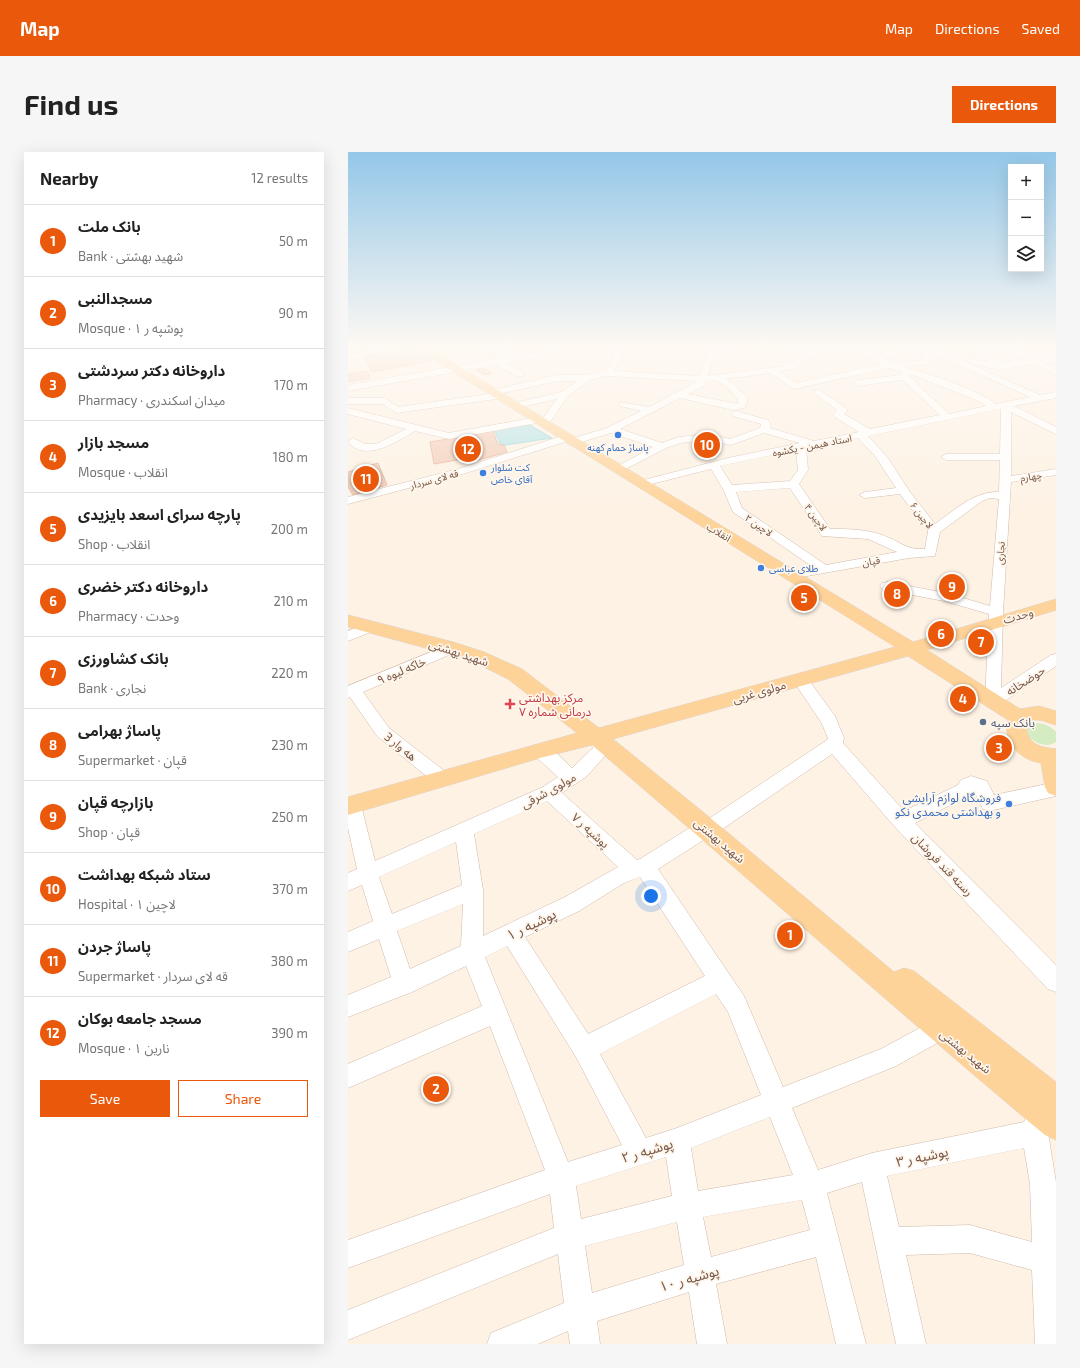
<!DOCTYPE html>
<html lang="en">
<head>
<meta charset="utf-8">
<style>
  body { margin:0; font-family:"Exo 2","Noto Sans Arabic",sans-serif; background:#f6f6f6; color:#222 }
  .controls { position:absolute; right:12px; top:12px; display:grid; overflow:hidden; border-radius:0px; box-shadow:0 4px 16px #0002 }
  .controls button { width:36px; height:36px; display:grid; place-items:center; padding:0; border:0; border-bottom:1px solid #e0e0e0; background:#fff; color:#222; font:20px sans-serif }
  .you { position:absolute; left:303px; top:744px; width:14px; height:14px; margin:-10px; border:3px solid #fff; border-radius:50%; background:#1a73e8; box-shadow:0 0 0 6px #1a73e833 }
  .badge { display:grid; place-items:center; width:26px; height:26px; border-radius:50%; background:#ea580c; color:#fff; font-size:13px; font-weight:700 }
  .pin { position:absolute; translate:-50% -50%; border:2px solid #fff; box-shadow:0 1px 4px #0006 }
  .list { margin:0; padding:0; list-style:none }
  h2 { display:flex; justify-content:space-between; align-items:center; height:52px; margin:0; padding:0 16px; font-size:17px }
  h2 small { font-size:13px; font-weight:400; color:#767676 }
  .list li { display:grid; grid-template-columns:26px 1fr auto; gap:12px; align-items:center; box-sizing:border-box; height:72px; padding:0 16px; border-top:1px solid #e0e0e0 }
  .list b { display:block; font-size:15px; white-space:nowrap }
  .list p { margin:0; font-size:13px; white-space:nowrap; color:#767676 }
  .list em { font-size:13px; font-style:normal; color:#767676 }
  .actions { display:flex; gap:8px; padding:12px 16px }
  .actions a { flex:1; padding:9px 0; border:1px solid #ea580c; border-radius:0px; text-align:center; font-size:14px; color:#ea580c }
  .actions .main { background:#ea580c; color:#fff }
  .icon { flex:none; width:22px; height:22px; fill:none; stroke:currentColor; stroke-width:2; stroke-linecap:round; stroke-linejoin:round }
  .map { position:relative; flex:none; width:708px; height:1192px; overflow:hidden; border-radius:0px }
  header { display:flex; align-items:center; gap:24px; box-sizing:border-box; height:56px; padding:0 20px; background:#ea580c; color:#fff }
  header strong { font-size:19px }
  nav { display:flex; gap:22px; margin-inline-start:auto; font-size:14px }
  .intro { display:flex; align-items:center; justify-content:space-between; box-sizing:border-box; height:96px; padding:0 24px }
  h1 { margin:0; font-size:28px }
  .button { padding:10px 18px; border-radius:0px; background:#ea580c; color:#fff; font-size:14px; font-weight:700 }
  main { display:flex; gap:24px; padding:0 24px }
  aside { flex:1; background:#fff; border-radius:0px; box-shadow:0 4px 16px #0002 }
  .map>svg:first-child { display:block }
</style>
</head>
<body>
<header>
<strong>Map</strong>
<nav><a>Map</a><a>Directions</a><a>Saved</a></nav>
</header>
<div class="intro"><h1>Find us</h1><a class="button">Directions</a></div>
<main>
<aside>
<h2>Nearby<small>12 results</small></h2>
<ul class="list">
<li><span class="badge">1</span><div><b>بانک ملت</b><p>Bank · شهید بهشتی</p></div><em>50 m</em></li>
<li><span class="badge">2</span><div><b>مسجدالنبی</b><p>Mosque · ۱ پوشپه ر</p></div><em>90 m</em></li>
<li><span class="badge">3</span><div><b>داروخانه دکتر سردشتی</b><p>Pharmacy · میدان اسکندری</p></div><em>170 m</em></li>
<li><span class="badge">4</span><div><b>مسجد بازار</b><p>Mosque · انقلاب</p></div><em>180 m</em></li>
<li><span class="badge">5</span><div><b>پارچه سرای اسعد بایزیدی</b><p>Shop · انقلاب</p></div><em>200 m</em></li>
<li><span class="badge">6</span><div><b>داروخانه دکتر خضری</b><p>Pharmacy · وحدت</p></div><em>210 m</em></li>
<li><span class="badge">7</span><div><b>بانک کشاورزی</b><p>Bank · نجاری</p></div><em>220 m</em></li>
<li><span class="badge">8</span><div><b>پاساژ بهرامی</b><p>Supermarket · قپان</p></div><em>230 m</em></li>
<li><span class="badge">9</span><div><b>بازارچه قپان</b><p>Shop · قپان</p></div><em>250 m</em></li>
<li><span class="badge">10</span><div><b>ستاد شبکه بهداشت</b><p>Hospital · لاچین ۱</p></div><em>370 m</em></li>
<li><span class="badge">11</span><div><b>پاساژ جردن</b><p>Supermarket · قه لای سردار</p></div><em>380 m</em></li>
<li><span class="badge">12</span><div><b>مسجد جامعه بوکان</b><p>Mosque · نارین ۱</p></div><em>390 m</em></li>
</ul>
<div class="actions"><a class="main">Save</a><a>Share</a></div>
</aside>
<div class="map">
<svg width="708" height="1192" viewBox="0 0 708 1192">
  <rect width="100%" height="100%" fill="#fdf2e4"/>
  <path fill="#d5ebc2" d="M686,571C695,571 702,573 708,580V590C699,596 689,592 681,585L679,578L682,572Z"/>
  <path fill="#b7e3e7" stroke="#9dd4da" d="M180,272L204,286L158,293L152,292L146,277Z"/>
  <path fill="#f3ceba" stroke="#e7b39a" d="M6,194H51L16,200Z
    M62,195L84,209L24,220L16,203Z
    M135,216L144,221L137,223L128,218Z
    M20,219L22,226L0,230V222Z
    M145,279L150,293H156L159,300L127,309L121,306L86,312L82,290Z
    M30,311L39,333L5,343L0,335V320Z"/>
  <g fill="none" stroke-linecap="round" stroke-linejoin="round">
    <defs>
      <path id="minor" d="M46,194H65L0,207V203Z
        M126,194H140L163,201V205L223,194H242L157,211L175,220V224L172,225L147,213L0,239V233L159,205Z
        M266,194H274L272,210L266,219L352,224L360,194H368L367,198L397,194H423L419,196L366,203L360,224L437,214L454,203L441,194H451L461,200L507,194L522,198L529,202L568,194H582L692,243L708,240V246L666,254L708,275V282L663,260V324L708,317V323L663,330L655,460L653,536L703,503L708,502V514L651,553L645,555L639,553L637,549L641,462L596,449L534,437L532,434L534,431L539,430L598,441L642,454L651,347L642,346L634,349L592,380L587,404L561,406L442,427L437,426L435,423L437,420L465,415L385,360L375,337L363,317L292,335L286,332L288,330L380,306L452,291L416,281L383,293L359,288L333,291L318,296L270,321L265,318L266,316L305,295L263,281L224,293L220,292V289L118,321L0,352V345L110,317L214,284H222V287L259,276L293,259L272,254V250L301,255L350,229L257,224L242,228L220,244L199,274L196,275L191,272L209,247L165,257L160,254L162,252L213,240L230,229H210L151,242V246L148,247L48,261L35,252H0V246H37L50,255L140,242L141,239L210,223H239L254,219L259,217L264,210ZM504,198L516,202L533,212L448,231L432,219L448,216L462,205ZM576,198L573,209L543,210L535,206ZM584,201L682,245L648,252C624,235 584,223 556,215L580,212ZM541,216L554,219L553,223L510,228L506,231L510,234L555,228L592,263L522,277L496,262L500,258L498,256L470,237L465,240L467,242L489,258L485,263L487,265L511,280L466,289L422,276L423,273L420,268L388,259L385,260L383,262L385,264L413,272L412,276L382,287L359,282L331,285L314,291L272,277L332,246L385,258L397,256L400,246L385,231L377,227L422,221L446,237ZM562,222L633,250L638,254L601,262L561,224ZM367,228L379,235L390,247V252L340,242L356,234L359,229ZM653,257L652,302H598L593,305L598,308H652L651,340C626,339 607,358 587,372L562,340L540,306L520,284ZM510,286L527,304L548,336L517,340L511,343L517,346L552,342L580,379L577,397C556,398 553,389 534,383C517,377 499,377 482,377L451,332L460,318L458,296ZM448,298L450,318L442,329L384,333L372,314ZM442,336L474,384L520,387L549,400L478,413L394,356L388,340Z
        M628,194H637L652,211L677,208L656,198V194H662L688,207L708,204V210L696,211L708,217V223L686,212L651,218L622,211V207L642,210Z
        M0,256L101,281L189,265L194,268L189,271L101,287L67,279C50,289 16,312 0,289L5,286L17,292H28L58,277L0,262Z
        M23,470L28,472L30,475L28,478L0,489V479Z
        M105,491L110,493L112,496L110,499L15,540L41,576L99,621L102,626L99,631L93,633L87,631L29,584L2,545L0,546V534Z
        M452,522L457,523L487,564L496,586L495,591L556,659L610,633L613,628L623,624L639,629L646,643L708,630V644L641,659L635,657L626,639L624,642L567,671L708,813V840L700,837L546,674L484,602L376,676L366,678L365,682L310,717L396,844L435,935L533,897L592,865L600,869L604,877L600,885L548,914L444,956L470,1018L524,1001L676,970L680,960L689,956L698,960L702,969L700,981L708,1030V1192H687L684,1118L622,1101L558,1103L578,1192H548L514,1030L479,1041L518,1192H488L468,1105L368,1132L379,1192H349L341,1140L249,1169L252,1192H222L220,1179L190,1192H139L143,1181L216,1151L210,1102L0,1188V1158L206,1076L202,1042L0,1116V1088L197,1018L142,874L0,936V912L134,854L118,814L64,840L0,865V843L43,825L31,787L0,800V780L25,769L14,733L0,739V721L9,717L0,676V647L4,646L10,648L13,653L27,709L195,635L210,625L186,603L183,598L186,593C200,589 214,607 224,616L245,596L239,584L241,580L247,578L253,580L263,597L239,624L214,641L289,708L292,707L351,670L361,669L362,666L479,588L480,586L473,570L444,527L447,523ZM199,649L270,715L217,745L135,784V738L126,682ZM108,690L114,733L44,762L31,725ZM292,725L357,824L240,882L177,785L231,759L276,731ZM115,752L113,794L62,817L49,779ZM159,794L228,905L274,993L220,1010L137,805ZM368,842L380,860L413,943L329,976L298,986L252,902ZM422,965L445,1023L350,1039L343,996ZM676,996L682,1032L684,1090L622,1073L551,1075L539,1024ZM318,1005L324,1044L233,1067L228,1034ZM454,1048L462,1078L363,1105L355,1065ZM329,1070L336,1113L244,1141L237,1094Z"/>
      <path id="major" d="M64,194H77L565,490L708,447V458L579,498L672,557L691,554L708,559V573C702,572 696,568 690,568C676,567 676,582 685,590C691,595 700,596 708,597V644L700,641L697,635L693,611C672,608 654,590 660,568L560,504L265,587L366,669L546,820L556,816L566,819L708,930V988L697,983C544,855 396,722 244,593L192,606L0,663V645L229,581L160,527L122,508L0,475V463L105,490L136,500L174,517L251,576L547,495Z"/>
    </defs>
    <use href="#minor" stroke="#d1baac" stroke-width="1"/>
    <use href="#major" stroke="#dbd3cf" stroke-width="1"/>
    <use href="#minor" fill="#fff" fill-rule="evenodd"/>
    <use href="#major" fill="#fed39a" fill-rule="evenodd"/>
  </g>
  <linearGradient id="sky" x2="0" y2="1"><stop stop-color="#94c7e8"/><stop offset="0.54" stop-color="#fef9f3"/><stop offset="1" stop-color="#fef9f3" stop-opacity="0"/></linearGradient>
  <rect width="708" height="361" fill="url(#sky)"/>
  <g fill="#3f7fe0" stroke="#fff6eb" stroke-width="1.5">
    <circle cx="270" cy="283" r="4"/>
    <circle cx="135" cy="321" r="4"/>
    <circle cx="413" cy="416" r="4"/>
    <circle cx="661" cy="652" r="4"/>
  </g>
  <path fill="#e0444e" stroke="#fff6eb" stroke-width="1.5" d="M160 546h4v4h4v4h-4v4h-4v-4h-4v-4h4z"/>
  <circle fill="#5c6f8a" stroke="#fff6eb" stroke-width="1.5" cx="635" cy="570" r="4"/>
  <g text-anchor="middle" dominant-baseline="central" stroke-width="3.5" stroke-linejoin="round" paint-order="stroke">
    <g font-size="10" fill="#765648" stroke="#fff6eb">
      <text transform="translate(464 293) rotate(-11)">استاد هیمن - یکشوه</text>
      <text transform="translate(683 324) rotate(-9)">چهارم</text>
      <text transform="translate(86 327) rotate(-15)">قه لای سردار</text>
      <text transform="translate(574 363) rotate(52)">لاچین ۶</text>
      <text transform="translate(468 365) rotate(54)">لاچین ۴</text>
      <text transform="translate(411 373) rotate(34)">لاچین ۲</text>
      <text transform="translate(371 380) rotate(31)">انقلاب</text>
      <text transform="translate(652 401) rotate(-86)">نجاری</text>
      <text transform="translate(523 409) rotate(-10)">قپان</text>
    </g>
    <g font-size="10" fill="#366cbe" stroke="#fff6eb" text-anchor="start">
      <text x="270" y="295" text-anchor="middle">پاساژ حمام کهنه</text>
      <text x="143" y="315">کت شلوار<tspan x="143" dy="12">آقای خاص</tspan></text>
      <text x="421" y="416">طلای عباسی</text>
    </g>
    <g font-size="12" fill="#765648" stroke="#fff6eb">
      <text transform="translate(670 463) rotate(-16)">وحدت</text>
      <text transform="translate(111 500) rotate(18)">شهید بهشتی</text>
      <text transform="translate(53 518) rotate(-23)">خاکه لیوه ۹</text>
      <text transform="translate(677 528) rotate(-33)">حوضخانه</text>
      <text transform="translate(411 539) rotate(-16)">مولوی غربی</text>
      <text transform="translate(53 594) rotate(39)">هه وار 3</text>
      <text transform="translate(200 638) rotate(-29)">مولوی شرقی</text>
      <text transform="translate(243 678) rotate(42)">پوشپه ر ۷</text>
      <text transform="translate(372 688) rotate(40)">شهید بهشتی</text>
      <text transform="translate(595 712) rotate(46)">رسته قند فروشان</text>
      <text transform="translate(618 899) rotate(39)">شهید بهشتی</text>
    </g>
    <g font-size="12" fill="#be3a42" stroke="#fff6eb" text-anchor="start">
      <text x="171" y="545">مرکز بهداشتی<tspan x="171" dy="14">درمانی شماره ۷</tspan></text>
    </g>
    <g font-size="12" fill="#4e5e75" stroke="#fff6eb" text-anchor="start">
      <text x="643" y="570">بانک سپه</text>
    </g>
    <g font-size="12" fill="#366cbe" stroke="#fff6eb" text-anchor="end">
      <text x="653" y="645">فروشگاه لوازم آرایشی<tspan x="653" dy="14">و بهداشتی محمدی نکو</tspan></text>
    </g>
    <g font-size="14" fill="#765648" stroke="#fff6eb">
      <text transform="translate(183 772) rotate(-26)">۱ پوشپه ر</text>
      <text transform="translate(299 998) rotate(-17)">پوشپه ر ۲</text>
      <text transform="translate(574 1004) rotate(-12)">پوشپه ر ۳</text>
      <text transform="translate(341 1126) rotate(-16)">پوشپه ر ۱۰</text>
    </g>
  </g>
</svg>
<div class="controls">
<button>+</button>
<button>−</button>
<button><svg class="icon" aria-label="layers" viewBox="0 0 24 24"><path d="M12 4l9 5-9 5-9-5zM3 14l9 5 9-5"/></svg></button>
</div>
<div class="you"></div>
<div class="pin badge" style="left:442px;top:783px">1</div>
<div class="pin badge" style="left:88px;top:937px">2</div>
<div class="pin badge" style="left:651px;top:596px">3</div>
<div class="pin badge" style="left:615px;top:547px">4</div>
<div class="pin badge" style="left:456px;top:446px">5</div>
<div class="pin badge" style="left:593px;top:482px">6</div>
<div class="pin badge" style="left:633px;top:490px">7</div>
<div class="pin badge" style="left:549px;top:442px">8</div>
<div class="pin badge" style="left:604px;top:435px">9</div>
<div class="pin badge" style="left:359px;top:293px">10</div>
<div class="pin badge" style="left:18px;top:327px">11</div>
<div class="pin badge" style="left:120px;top:297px">12</div>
</div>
</main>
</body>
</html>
